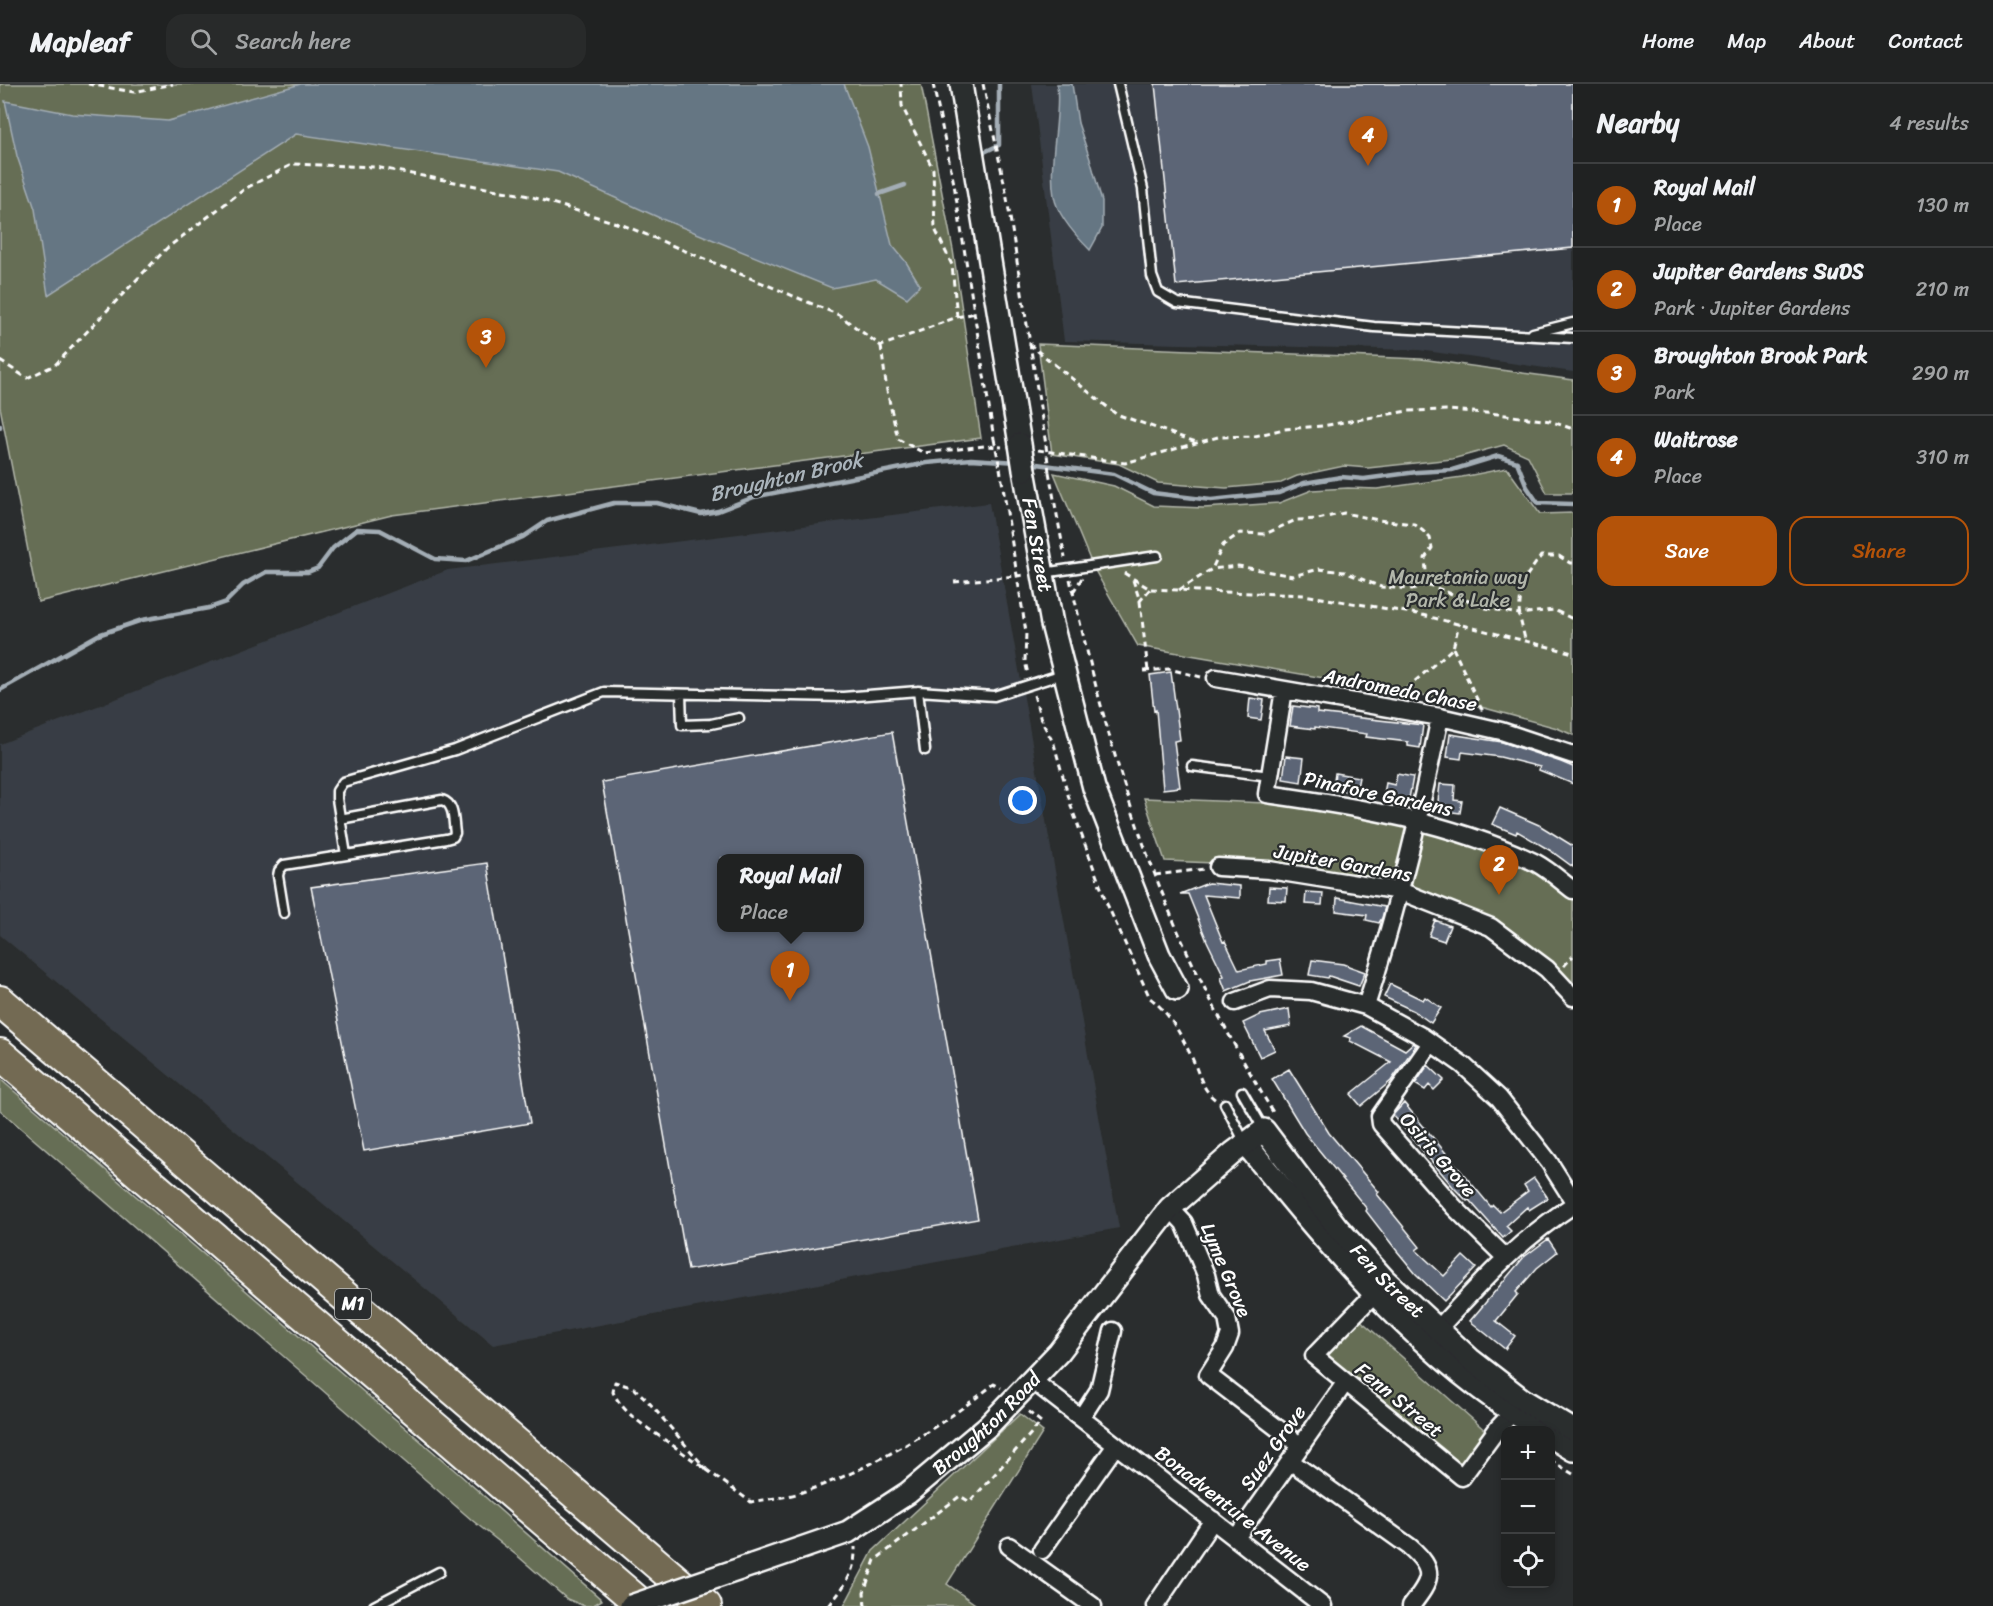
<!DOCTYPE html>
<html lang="en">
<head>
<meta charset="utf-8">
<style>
  body { margin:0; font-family:Sriracha,sans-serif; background:#282a2a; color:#f1f3f6 }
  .controls { position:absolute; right:18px; bottom:18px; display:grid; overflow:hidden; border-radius:12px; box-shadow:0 3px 9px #0003 }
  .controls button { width:54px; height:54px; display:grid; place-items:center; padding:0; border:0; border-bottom:2px solid #3d3f40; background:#202222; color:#f1f3f6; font:30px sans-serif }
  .you { position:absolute; left:1023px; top:717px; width:21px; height:21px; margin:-15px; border:4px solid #fff; border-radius:50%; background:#1a73e8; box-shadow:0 0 0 9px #1a73e833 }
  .badge { display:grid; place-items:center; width:39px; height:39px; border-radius:50%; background:#b45309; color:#fff; font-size:20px; font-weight:700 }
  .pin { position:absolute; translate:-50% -50px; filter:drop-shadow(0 2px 3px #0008) }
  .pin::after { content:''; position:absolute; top:32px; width:21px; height:18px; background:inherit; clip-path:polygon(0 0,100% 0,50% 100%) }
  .popup { position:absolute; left:717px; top:770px; width:147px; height:78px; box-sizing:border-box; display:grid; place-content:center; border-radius:12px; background:#202222; filter:drop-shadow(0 2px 4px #0005); font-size:20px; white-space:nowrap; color:#a2a4a5 }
  .popup b { font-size:22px; color:#f1f3f6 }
  .popup::after { content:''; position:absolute; left:50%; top:100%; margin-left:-12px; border:12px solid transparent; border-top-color:#202222 }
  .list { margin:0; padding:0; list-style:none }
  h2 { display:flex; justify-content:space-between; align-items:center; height:78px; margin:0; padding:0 24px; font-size:26px }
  h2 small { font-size:20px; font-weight:400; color:#a2a4a5 }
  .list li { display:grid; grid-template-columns:39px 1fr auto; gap:18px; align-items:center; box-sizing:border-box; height:84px; padding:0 24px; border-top:2px solid #3d3f40 }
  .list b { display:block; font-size:22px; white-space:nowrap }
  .list p { margin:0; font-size:20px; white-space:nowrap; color:#a2a4a5 }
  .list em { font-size:20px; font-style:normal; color:#a2a4a5 }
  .actions { display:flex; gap:12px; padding:18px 24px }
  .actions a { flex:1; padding:14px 0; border:2px solid #b45309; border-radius:18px; text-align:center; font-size:21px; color:#b45309 }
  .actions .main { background:#b45309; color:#fff }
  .icon { flex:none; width:33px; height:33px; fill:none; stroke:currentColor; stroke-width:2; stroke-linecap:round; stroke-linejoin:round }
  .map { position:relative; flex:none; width:1573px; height:1522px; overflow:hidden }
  header { display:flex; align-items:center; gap:36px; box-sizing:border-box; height:84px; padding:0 30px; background:#202222; border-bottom:2px solid #3d3f40 }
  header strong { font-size:28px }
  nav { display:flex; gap:33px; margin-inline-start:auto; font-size:21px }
  .search { width:420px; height:54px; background:#282a2a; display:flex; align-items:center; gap:15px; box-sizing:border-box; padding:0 21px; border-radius:18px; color:#a2a4a5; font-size:22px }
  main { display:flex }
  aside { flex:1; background:#202222 }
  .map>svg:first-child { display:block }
</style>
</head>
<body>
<header>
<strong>Mapleaf</strong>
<div class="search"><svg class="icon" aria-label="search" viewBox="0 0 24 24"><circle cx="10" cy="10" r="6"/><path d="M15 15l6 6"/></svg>Search here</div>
<nav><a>Home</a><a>Map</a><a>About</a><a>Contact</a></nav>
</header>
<main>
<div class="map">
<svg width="1573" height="1522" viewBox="0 0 1573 1522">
  <rect width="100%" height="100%" fill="#2a2d2e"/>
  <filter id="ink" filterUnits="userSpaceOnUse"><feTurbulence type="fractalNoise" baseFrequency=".0167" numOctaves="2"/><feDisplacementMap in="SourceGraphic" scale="12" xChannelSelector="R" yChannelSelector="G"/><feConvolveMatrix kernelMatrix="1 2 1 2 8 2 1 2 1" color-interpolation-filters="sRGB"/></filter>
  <g filter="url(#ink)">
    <path fill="#393e44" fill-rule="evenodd" d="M1032,0H1573V288L1419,266L1064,257Z
      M989,419L1119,1144L493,1261L0,851V660L448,486ZM721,774H859V844H721Z"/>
    <path fill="#666e54" stroke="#b2b6aa" stroke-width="1.5" d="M0,0H921L953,166L981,354L392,431L38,518L0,323Z
      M1038,260L1421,275L1573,296V409H1547L1528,372L1504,361L1452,375L1368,384L1344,382L1297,392L1281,399L1226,404L1158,399L1119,380L1052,370Z
      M1507,384L1540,430L1573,429V651L1557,644L1463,618L1138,562L1093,483L1054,389L1114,402L1154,422L1204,424L1279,419L1312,406L1348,404L1377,405L1462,393Z
      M1144,714L1266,719L1269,715L1450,750L1531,786L1573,814V906L1444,815L1419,807L1214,779L1165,777Z
      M0,995L459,1390L602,1516L592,1522H584L567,1515L520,1474L473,1437L0,1026Z
      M1358,1234L1487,1348L1461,1385L1322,1271Z
      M1020,1330L1043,1348L947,1500L978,1522H844L873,1467Z"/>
    <path fill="#657683" stroke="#a3adb5" stroke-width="1.5" d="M301,0H844L868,63L892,161L906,178L920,201L907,214L876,195L832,204L662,135L558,88L296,50L48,211L35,125L17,72L5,17L72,30L168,37Z
      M1057,0H1072L1078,39L1091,78L1102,117V144L1090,166C1077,153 1057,131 1054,112C1048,75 1061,37 1057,0Z"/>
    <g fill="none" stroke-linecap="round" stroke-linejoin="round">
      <path stroke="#a3adb5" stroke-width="4.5" d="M978,71L999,61V0
        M879,110L905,101
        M0,342V343
        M1029,379L1114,390L1153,409L1211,416L1279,409L1304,399L1341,393L1364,395L1417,388L1452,386L1498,372L1517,378L1527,403L1538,419L1573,420
        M0,606L98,551L142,536L209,524L226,518L243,501L266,488H308L318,484L333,464L357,445L380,446L435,475L466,477L523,453L547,437L614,419H657L701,430L718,427L754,413L927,379L971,375L1018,378"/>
    </g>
    <path fill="#5b6576" stroke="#fff" stroke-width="1.5" fill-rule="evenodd" d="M1155,0H1573V164L1176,201Z
      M1171,588L1180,656L1174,657L1180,703L1163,705L1156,626L1154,627L1150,591Z
      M1250,614L1264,616L1261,636L1248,634Z
      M1293,622L1317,625V629L1423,641L1420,664L1408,662V658L1366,653L1367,650L1315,643V645L1290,642Z
      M892,648L978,1135L688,1186L602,698ZM721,774H859V843H721Z
      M1450,650L1502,658L1561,678L1573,683V700L1539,686L1540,683L1500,673L1462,668L1461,675L1447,673Z
      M1286,672L1304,674L1301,698L1283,695Z
      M1335,689L1359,693L1356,709L1333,705Z
      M1397,690L1413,693L1408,720L1383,715L1386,699L1395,701Z
      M1440,700L1455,701L1454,716L1462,717L1460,729L1437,726Z
      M1500,724L1539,741L1573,762V783L1551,767L1517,747L1516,750L1492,740Z
      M487,779L530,1039L364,1067L311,803Z
      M1208,799L1240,802V814L1204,811L1223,858L1225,857L1239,886L1267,880V877L1280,875L1283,891L1250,897L1226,907L1221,894L1224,892L1207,857L1188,810H1180Z
      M1269,803L1287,804L1286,817L1268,816Z
      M1306,808L1323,809L1322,821L1305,820Z
      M1337,814L1385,823L1382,834L1379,839L1366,836L1367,831L1336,827Z
      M1435,836L1450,842L1444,857L1429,852Z
      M1312,876L1343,880L1365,888L1359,902L1329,892L1328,894L1309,891Z
      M1390,900L1423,916L1425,913L1441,924L1431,939L1414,927L1384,913Z
      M1289,925L1291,942L1265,947L1275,966L1260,973L1243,939L1260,931Z
      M1361,942L1405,966L1413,959L1416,961L1391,997L1361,1022L1351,1010L1391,978L1350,957L1351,954L1344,952Z
      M1428,981L1444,996L1434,1006L1429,1001L1425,1006L1415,1000Z
      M1289,985L1329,1049L1379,1108L1377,1110L1420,1163L1416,1166L1444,1192L1463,1172L1476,1184L1444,1217L1416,1190L1397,1167L1366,1127L1367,1125L1305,1049L1272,995Z
      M1404,1019L1491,1123L1493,1121L1500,1128L1528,1107L1524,1101L1534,1094L1548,1114L1529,1126L1527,1123L1506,1142L1511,1147L1503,1154L1469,1116L1467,1117L1454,1104L1393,1031Z
      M1548,1155L1557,1168L1537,1184L1516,1208L1518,1210L1496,1237L1515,1252L1505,1265L1470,1237L1524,1173Z"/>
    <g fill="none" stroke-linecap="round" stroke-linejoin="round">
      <defs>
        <path id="service" d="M1118,0L1143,105L1152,192L1158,208L1177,219L1374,243L1573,254
          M1533,249L1573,239
          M1043,489L1157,472
          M918,607L925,666
          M681,610L682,641L711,640L739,634
          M1192,682L1270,692
          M346,771L337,715V707L343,698L455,666L604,608L843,613L918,607L994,612L1063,590
          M284,829L278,792L279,787L284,781L446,755L453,753L455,749C453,737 455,720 442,716L340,735
          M1242,1008L1264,1046
          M1225,1020L1245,1059
          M374,1522L439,1488"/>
        <path id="minor" d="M1216,594L1440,633L1501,647L1573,671
          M1284,606L1267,710C1359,723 1451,738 1536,779C1549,786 1561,797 1573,806
          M1218,783L1269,786L1400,807L1491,843L1547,885L1573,913
          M1235,918L1270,905L1311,907L1366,922L1423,953L1463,981L1499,1014L1549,1078L1573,1116
          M1366,922C1397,827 1420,731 1440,633
          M1431,959L1380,1032L1381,1040L1454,1123L1505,1173
          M1170,1124L1184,1139L1206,1191L1211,1211L1227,1234L1230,1250L1225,1264L1208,1291L1301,1362
          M1373,1211L1314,1272L1462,1393L1498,1344L1512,1329
          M1438,1245C1482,1197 1518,1157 1573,1121
          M1032,1296L1323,1522
          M1081,1334L1099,1306L1113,1247
          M1290,1377L1410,1463C1437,1487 1431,1496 1411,1522
          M1236,1454L1345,1299
          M1009,1462L1093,1522
          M1042,1466L1116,1361
          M1155,1522L1213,1436"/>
        <g id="tertiary">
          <path d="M961,0L1020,360"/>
          <path id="s1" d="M1024,386L1052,540L1094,704L1159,871L1177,905"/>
          <path d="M1245,1059C1334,1168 1419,1273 1541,1346"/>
          <path d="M1550,1352L1573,1366"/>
          <path id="s2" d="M752,1481L848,1448L908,1409L988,1342L1059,1268L1170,1124L1233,1069L1264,1046L1337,1143L1385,1196L1470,1275L1523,1316L1573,1346"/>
        </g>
        <path id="motorway" d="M0,917L706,1522
          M0,970L643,1522"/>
      </defs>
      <use href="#service" stroke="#fff" stroke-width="13"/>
      <use href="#minor" stroke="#fff" stroke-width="21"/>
      <use href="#tertiary" stroke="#fff" stroke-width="26"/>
      <use href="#motorway" stroke="#fff" stroke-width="34"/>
      <path stroke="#fff" stroke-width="3" stroke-dasharray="6 4.5" stroke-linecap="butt" d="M88,0L134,8L173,0
        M933,0L954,100L994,355
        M983,0L1006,108L1046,361
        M957,233L975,229
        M1029,260L1116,330L1196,358
        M881,262L887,307L898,355L924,369L984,362L1002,363
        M0,277L27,294L55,281L167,164L246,104L293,80L375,83L529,112L623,141L839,231L881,262L957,233L952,181L935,145L933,85L902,22L901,0
        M1038,366L1125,379L1218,353L1255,352L1284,345L1322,342L1407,327L1448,326L1498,330L1550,337L1573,345
        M1000,384L1026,548L1025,577L1028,590
        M1049,388L1065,474
        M1573,479H1570L1559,472H1541L1522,498L1519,530L1554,526L1573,535
        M1124,489L1150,505L1304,511L1418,530L1573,569
        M1070,495C1094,600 1121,706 1161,806C1191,884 1232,959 1274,1030
        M1133,496L1140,517L1150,505
        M954,498L1026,491
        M1427,500L1486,524L1519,530L1525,555
        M1179,506L1212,485L1223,461L1240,449L1265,450L1296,436L1318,435L1344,429L1378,436L1414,440L1423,447L1430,454L1432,464L1425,474L1427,500L1413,505L1381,503L1345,488L1319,485L1293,492L1238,482L1212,485
        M1073,508L1082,494
        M1140,517L1148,587
        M1453,564L1483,628
        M1144,587L1169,585L1201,593
        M1034,611L1041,636L1054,660L1072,725L1107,820L1150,914C1171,930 1182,953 1193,976C1199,990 1203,1007 1216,1016
        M1399,611L1453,564L1459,540
        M1155,791L1204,785
        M1564,882L1573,872
        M1550,1376L1573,1390
        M707,1386L646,1315L634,1304L615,1298L613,1308C624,1332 653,1347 675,1363C700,1381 725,1399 751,1418C765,1415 782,1414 796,1410C868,1388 936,1346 994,1300L1001,1304
        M829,1522C844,1502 856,1489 855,1463
        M865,1522L864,1508L875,1476L960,1412L970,1418L1041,1338L1026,1326"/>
      <use href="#service" stroke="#2a2d2e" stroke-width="8"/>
      <use href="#minor" stroke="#2a2d2e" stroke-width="16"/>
      <use href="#tertiary" stroke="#2a2d2e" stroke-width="21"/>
      <use href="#motorway" stroke="#736b52" stroke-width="30"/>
      <defs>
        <path id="tertiary-bridge" d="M1020,360L1024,386
          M631,1522L752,1481"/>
      </defs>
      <use href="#tertiary-bridge" stroke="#fff" stroke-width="26" stroke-linecap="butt"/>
      <path stroke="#fff" stroke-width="3" stroke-dasharray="6 4.5" stroke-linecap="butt" d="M994,355L1000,384
        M1046,361L1049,388"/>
      <use href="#tertiary-bridge" stroke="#2a2d2e" stroke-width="21"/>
    </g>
  </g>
  <g text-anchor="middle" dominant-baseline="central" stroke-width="4.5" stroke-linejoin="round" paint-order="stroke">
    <rect fill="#2a2d2e" stroke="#bfc0c0" stroke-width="1.5" x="335" y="1205" width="36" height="30" rx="4.5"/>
    <g font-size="18" font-weight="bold" fill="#fff">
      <text x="353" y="1220">M1</text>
    </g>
    <g font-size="20" fill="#fff" stroke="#2a2d2e">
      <text stroke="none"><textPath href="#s1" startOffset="76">Fen Street</textPath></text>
      <text transform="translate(1400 606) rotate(11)">Andromeda Chase</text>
      <text transform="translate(1378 710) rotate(12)">Pinafore Gardens</text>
      <text transform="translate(1343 779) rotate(10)">Jupiter Gardens</text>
      <text transform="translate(1438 1071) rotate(49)">Osiris Grove</text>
      <text transform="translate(1226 1186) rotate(67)">Lyme Grove</text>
      <text stroke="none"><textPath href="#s2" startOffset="879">Fen Street</textPath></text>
      <text transform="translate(1399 1316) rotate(39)">Fenn Street</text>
      <text stroke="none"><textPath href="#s2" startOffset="278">Broughton Road</textPath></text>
      <text transform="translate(1273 1364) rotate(-55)">Suez Grove</text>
      <text transform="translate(1233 1425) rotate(38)">Bonadventure Avenue</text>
    </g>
    <g font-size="20" fill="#b2b6aa" stroke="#2a2d2e">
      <text x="1458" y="493">Mauretania way<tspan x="1458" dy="23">Park &amp; Lake</tspan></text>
    </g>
    <g font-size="21" font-style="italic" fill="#aab4bb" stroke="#2a2d2e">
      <text transform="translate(786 393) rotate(-13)">Broughton Brook</text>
    </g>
  </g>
</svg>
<div class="controls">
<button>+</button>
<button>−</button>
<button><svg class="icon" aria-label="locate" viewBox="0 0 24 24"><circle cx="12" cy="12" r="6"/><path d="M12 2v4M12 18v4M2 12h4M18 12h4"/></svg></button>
</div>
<div class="you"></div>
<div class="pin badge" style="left:790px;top:917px">1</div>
<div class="popup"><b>Royal Mail</b>Place</div>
<div class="pin badge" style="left:1499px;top:811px">2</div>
<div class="pin badge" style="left:486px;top:284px">3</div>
<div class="pin badge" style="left:1368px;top:82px">4</div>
</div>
<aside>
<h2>Nearby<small>4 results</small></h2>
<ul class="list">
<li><span class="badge">1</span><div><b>Royal Mail</b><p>Place</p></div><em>130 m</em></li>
<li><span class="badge">2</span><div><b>Jupiter Gardens SuDS</b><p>Park · Jupiter Gardens</p></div><em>210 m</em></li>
<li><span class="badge">3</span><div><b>Broughton Brook Park</b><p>Park</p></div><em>290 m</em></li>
<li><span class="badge">4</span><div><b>Waitrose</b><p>Place</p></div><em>310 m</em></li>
</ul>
<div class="actions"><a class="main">Save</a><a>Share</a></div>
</aside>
</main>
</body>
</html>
